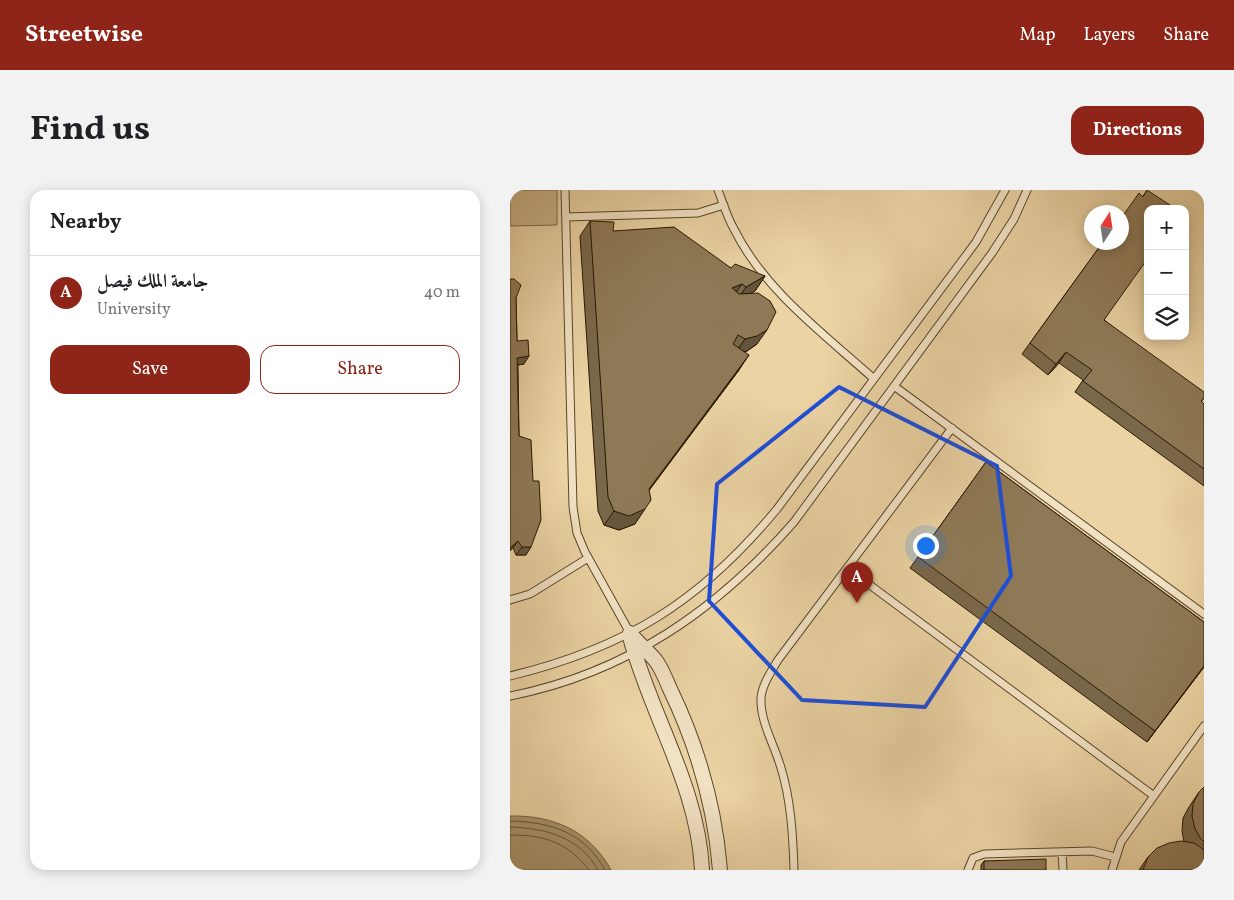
<!DOCTYPE html>
<html lang="en">
<head>
<meta charset="utf-8">
<style>
  body { margin:0; font-family:Vollkorn,Amiri,serif; background:#f2f2f2; color:#202124 }
  .controls { position:absolute; right:15px; top:15px; display:grid; overflow:hidden; border-radius:10px; box-shadow:0 2px 12px #0003 }
  .controls button { width:45px; height:45px; display:grid; place-items:center; padding:0; border:0; border-bottom:1px solid #e0e0e0; background:#fff; color:#202124; font:25px sans-serif }
  .compass { position:absolute; left:574px; top:15px; width:45px; height:45px; border-radius:50%; background:#fff; box-shadow:0 2px 12px #0003; rotate:12deg }
  .you { position:absolute; left:415px; top:355px; width:18px; height:18px; margin:-12px; border:4px solid #fff; border-radius:50%; background:#1a73e8; box-shadow:0 0 0 8px #1a73e833 }
  .badge { display:grid; place-items:center; width:32px; height:32px; border-radius:50%; background:#8f2418; color:#fff; font-size:16px; font-weight:700 }
  .pin { position:absolute; translate:-50% -41px; filter:drop-shadow(0 1px 2px #0008) }
  .pin::after { content:''; position:absolute; top:26px; width:18px; height:15px; background:inherit; clip-path:polygon(0 0,100% 0,50% 100%) }
  .list { margin:0; padding:0; list-style:none }
  h2 { display:flex; justify-content:space-between; align-items:center; height:65px; margin:0; padding:0 20px; font-size:21px }
  h2 small { font-size:16px; font-weight:400; color:#757577 }
  .list li { display:grid; grid-template-columns:32px 1fr auto; gap:15px; align-items:center; box-sizing:border-box; height:75px; padding:0 20px; border-top:1px solid #e0e0e0 }
  .list b { display:block; font-size:19px; white-space:nowrap }
  .list p { margin:0; font-size:16px; white-space:nowrap; color:#757577 }
  .list em { font-size:16px; font-style:normal; color:#757577 }
  .actions { display:flex; gap:10px; padding:15px 20px }
  .actions a { flex:1; padding:11px 0; border:1px solid #8f2418; border-radius:15px; text-align:center; font-size:18px; color:#8f2418 }
  .actions .main { background:#8f2418; color:#fff }
  .icon { flex:none; width:28px; height:28px; fill:none; stroke:currentColor; stroke-width:2; stroke-linecap:round; stroke-linejoin:round }
  .map { position:relative; flex:none; width:694px; height:680px; overflow:hidden; border-radius:15px }
  header { display:flex; align-items:center; gap:30px; box-sizing:border-box; height:70px; padding:0 25px; background:#8f2418; color:#fff }
  header strong { font-size:24px }
  nav { display:flex; gap:28px; margin-inline-start:auto; font-size:18px }
  .intro { display:flex; align-items:center; justify-content:space-between; box-sizing:border-box; height:120px; padding:0 30px }
  h1 { margin:0; font-size:35px }
  .button { padding:12px 22px; border-radius:15px; background:#8f2418; color:#fff; font-size:18px; font-weight:700 }
  main { display:flex; gap:30px; padding:0 30px }
  aside { flex:1; background:#fff; border-radius:15px; box-shadow:0 2px 12px #0003 }
  .map>svg:first-child { display:block }
</style>
</head>
<body>
<header>
<strong>Streetwise</strong>
<nav><a>Map</a><a>Layers</a><a>Share</a></nav>
</header>
<div class="intro"><h1>Find us</h1><a class="button">Directions</a></div>
<main>
<aside>
<h2>Nearby<small></small></h2>
<ul class="list">
<li><span class="badge">A</span><div><b>جامعة الملك فيصل</b><p>University</p></div><em>40 m</em></li>
</ul>
<div class="actions"><a class="main">Save</a><a>Share</a></div>
</aside>
<div class="map">
<svg width="694" height="680" viewBox="0 0 694 680">
  <rect width="100%" height="100%" fill="#ebd3a4"/>
  <filter id="stains"><feTurbulence type="fractalNoise" baseFrequency=".004" numOctaves="4"/><feColorMatrix values="0 0 0 0 .2 0 0 0 0 .09 0 0 0 0 .02 0 0 0 .5 -.17"/></filter>
  <radialGradient id="worn" r=".72"><stop offset=".6" stop-color="#630" stop-opacity="0"/><stop offset="1" stop-color="#630" stop-opacity=".3"/></radialGradient>
  <path fill="#cab388" stroke="#7a6645" d="M0,0H47V35L0,36Z"/>
  <path fill="#a9936d" stroke="#766242" d="M0,626C43,625 80,641 101,680H0Z"/>
  <g fill="none" stroke-linecap="round" stroke-linejoin="round">
    <path stroke="#695638" stroke-width="1" d="M0,631C41,632 74,642 95,680
      M0,637C35,638 70,647 88,680
      M0,645C35,645 57,652 79,680"/>
    <defs>
      <path id="service" d="M55,0L63,317L67,343L75,362L120,443
        M208,0C213,13 217,27 224,39C254,100 314,144 364,189
        M56,27L188,23L214,15
        M384,196L694,424
        M337,378L644,606
        M0,410L20,404L78,368
        M0,486C116,458 191,411 267,319L466,52L495,0
        M0,506C117,483 207,420 284,332L482,63L504,29L517,0
        M552,662L553,680
        M284,680C283,647 281,610 271,578C265,556 250,532 251,508C252,495 261,482 268,470L442,238
        M458,680L463,668L474,664L582,661L605,667
        M602,680L611,652L694,536"/>
      <path id="minor" d="M120,443C128,453 138,461 146,471C152,479 156,490 160,499C187,555 205,618 210,680
        M120,447C141,526 188,596 192,680"/>
    </defs>
    <use href="#service" stroke="#5a472a" stroke-width="9"/>
    <use href="#minor" stroke="#5a472a" stroke-width="16"/>
    <use href="#service" stroke="#f2e2c4" stroke-width="7"/>
    <use href="#minor" stroke="#f2e2c4" stroke-width="14"/>
  </g>
  <path fill="#7a684a" stroke="#291802" d="M637,0L594,130L694,208L691,212L694,214V296L565,202L573,190L549,173L538,185L512,164L593,52L633,6Z
    M80,31L103,41L221,78L255,86L245,101L240,103L247,154L237,161L234,162L229,180L139,300L125,334L109,340L94,335L88,321L70,46Z
    M0,89L6,108L7,151L14,174L8,175L9,246L16,365H6L3,358L0,361Z
    M476,272L694,432V477L637,552L400,378Z
    M694,597V680H629L638,667L674,652L672,641L673,628L679,617L689,602Z
    M474,671L536,680H471V675Z"/>
  <path fill="#63553c" stroke="#291802" d="M255,86L245,101L226,112L236,97Z
    M232,94L222,108V98Z
    M257,140L247,154L237,161L225,163L235,149Z
    M556,162L549,173L538,185L546,174Z
    M239,165L229,180L129,314L139,299Z
    M19,166L14,174L2,176L7,168Z
    M135,319L125,334L109,340L94,335L104,321Z
    M8,351L3,358L0,361V358Z
    M12,357H21L16,365H6Z
    M694,476V477L637,552L645,541Z"/>
  <path fill="#8e7956" stroke="#291802" d="M637,0L666,19H638V68L594,130L694,202V208L691,211L694,214V279L573,191L582,180L556,162L546,174L520,153L593,52H612V27L629,3L633,7Z
    M80,31L104,32L103,41L164,37L221,78L225,74L255,86L236,97L232,94L222,98L229,104L248,103L260,111L266,122L257,140L247,146L235,149L228,145L223,154L239,165L139,299L141,310L135,319L119,326L104,321L98,307Z
    M0,89H4L11,95L6,108L7,151L18,150L19,166L7,168L9,246L21,250L23,291H29L31,330L21,357H12L8,351L0,358Z
    M476,272L694,432V476L645,541L408,367Z
    M694,597V652L691,649L685,639L682,626L683,614L689,602Z
    M671,651L684,653L694,660V680H633L638,667L647,658L659,653Z
    M536,669V680H474V671Z"/>
  <path fill="none" stroke="#1d4ed8" stroke-width="4" stroke-linejoin="round" d="M329,197L487,276L501,386L415,517L292,510L199,411L207,294Z"/>
  <rect width="100%" height="100%" filter="url(#stains)"/>
  <rect width="100%" height="100%" fill="url(#worn)"/>
</svg>
<div class="controls">
<button>+</button>
<button>−</button>
<button><svg class="icon" aria-label="layers" viewBox="0 0 24 24"><path d="M12 4l9 5-9 5-9-5zM3 14l9 5 9-5"/></svg></button>
</div>
<svg class="compass" viewBox="-18 -18 36 36"><path d="M0-13l5 13h-10z" fill="#e53935"/><path d="M0 13l5-13h-10z" fill="#757577"/></svg>
<div class="you"></div>
<div class="pin badge" style="left:347px;top:413px">A</div>
</div>
</main>
</body>
</html>
